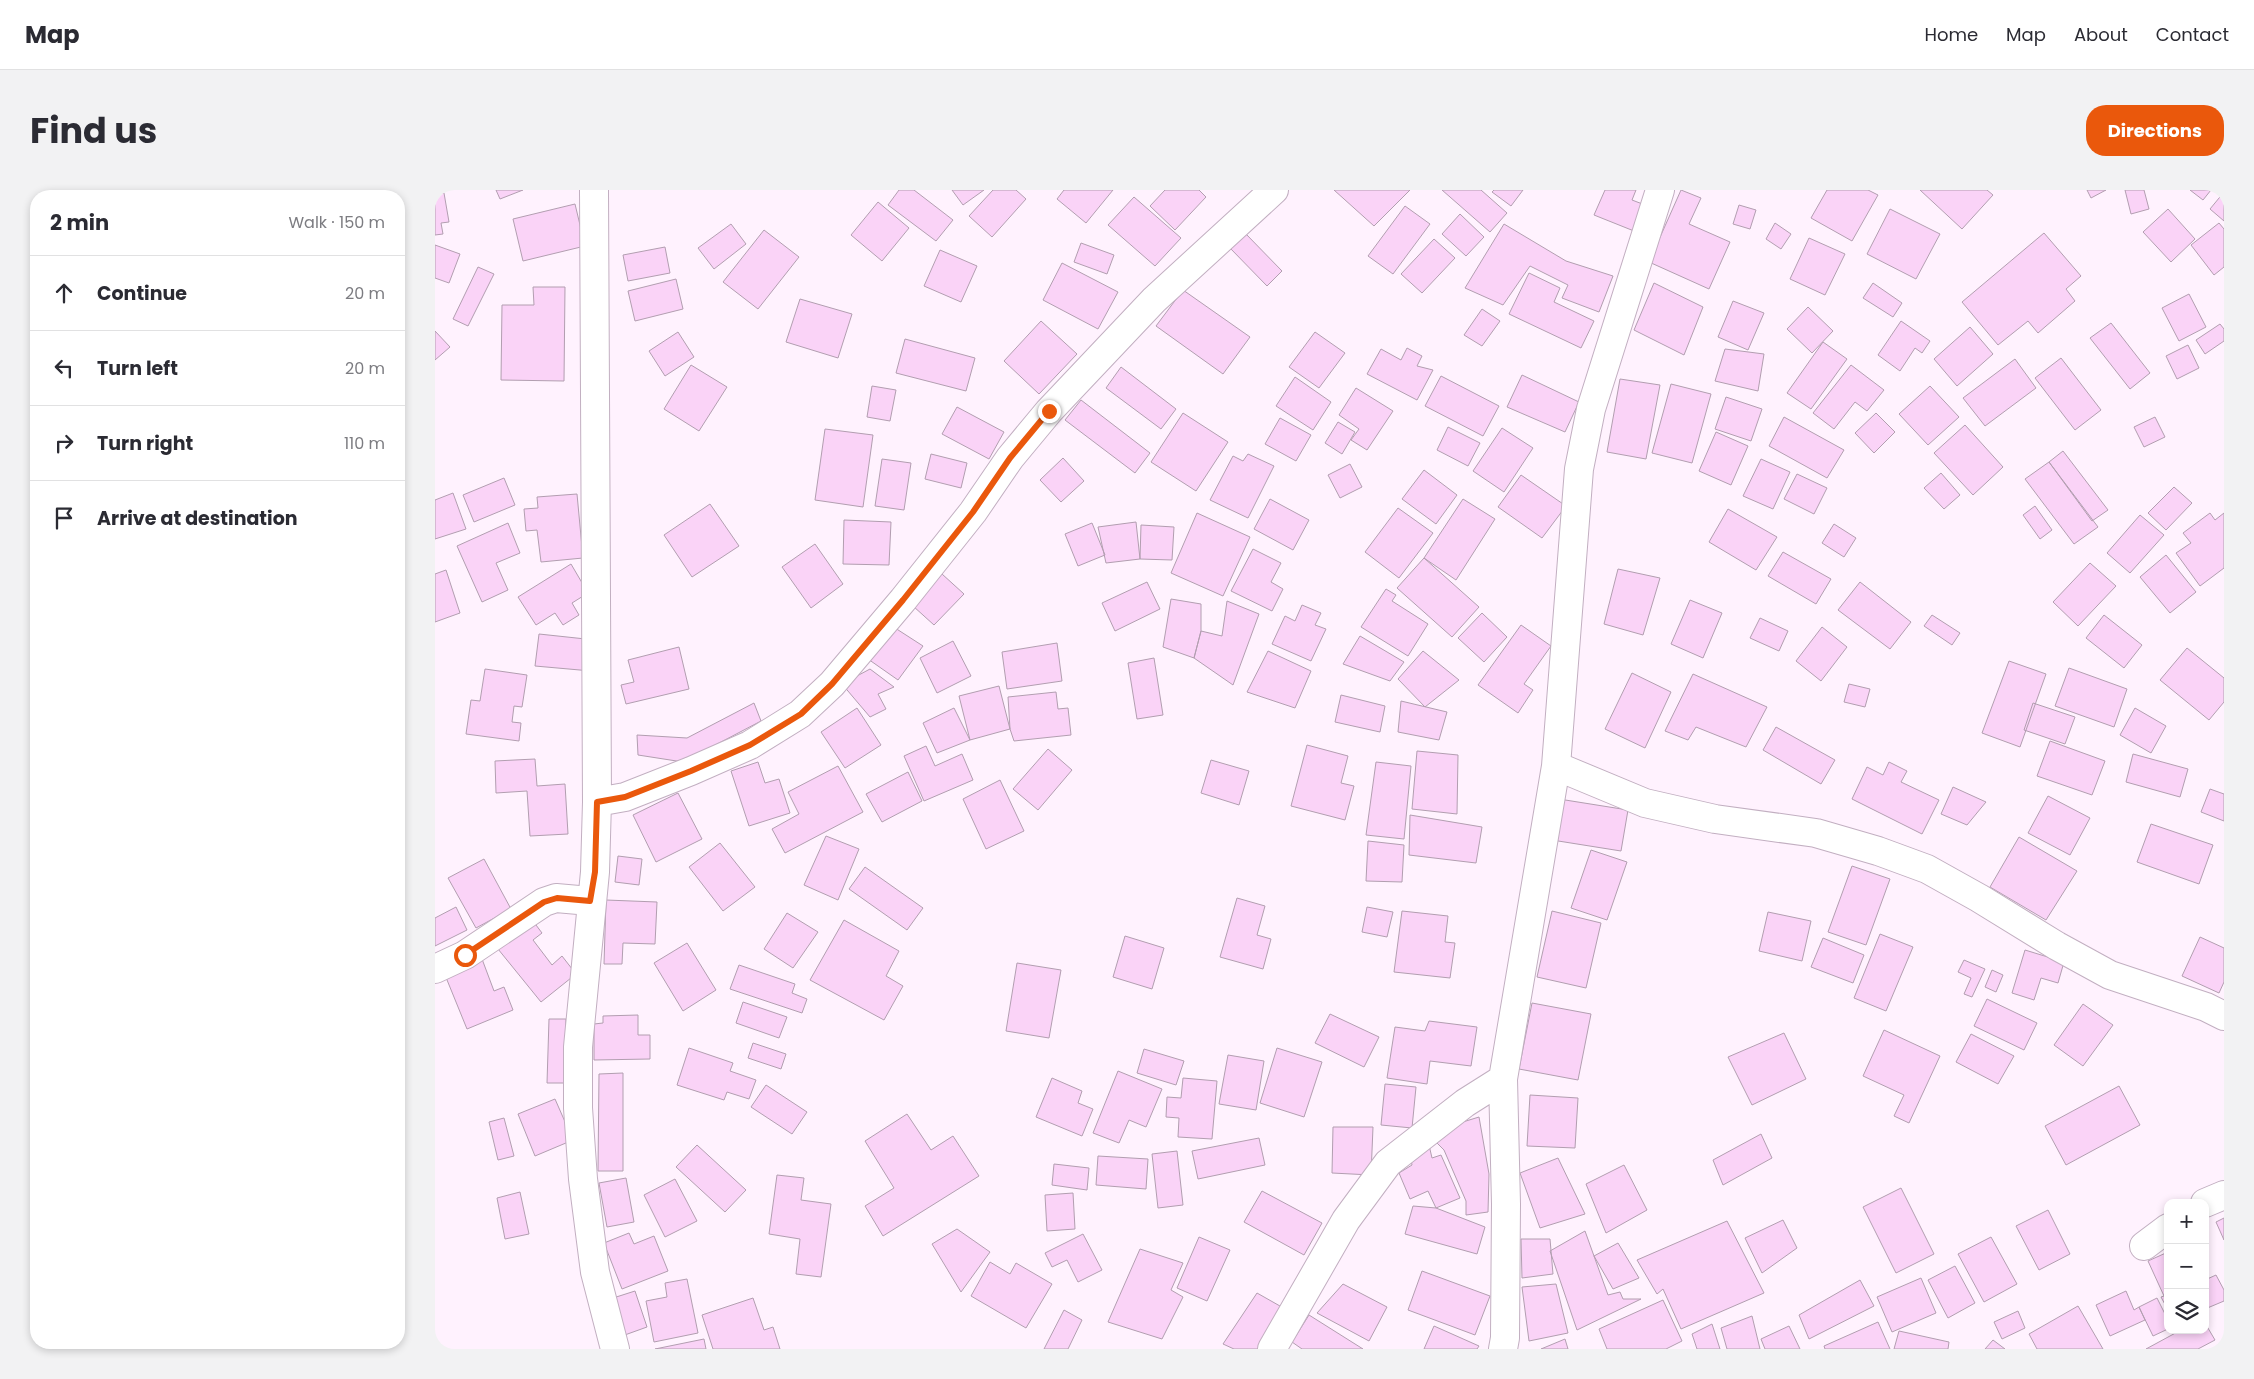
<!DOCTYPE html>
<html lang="en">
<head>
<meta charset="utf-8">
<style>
  body { margin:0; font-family:Poppins,sans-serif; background:#f2f2f3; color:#2b2b33 }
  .controls { position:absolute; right:15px; bottom:15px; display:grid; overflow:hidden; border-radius:10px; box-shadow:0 2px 8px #0003 }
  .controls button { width:45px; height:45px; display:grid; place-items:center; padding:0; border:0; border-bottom:1px solid #e1e1e2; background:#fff; color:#2b2b33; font:25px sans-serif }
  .stop { position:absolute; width:15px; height:15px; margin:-11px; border:4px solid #ea580c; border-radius:50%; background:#fff }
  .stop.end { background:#ea580c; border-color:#fff; box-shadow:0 1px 5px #0008 }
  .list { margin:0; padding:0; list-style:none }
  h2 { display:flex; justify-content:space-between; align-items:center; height:65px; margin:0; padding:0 20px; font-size:21px }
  h2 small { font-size:16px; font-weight:400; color:#7c7c81 }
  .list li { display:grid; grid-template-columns:32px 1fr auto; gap:15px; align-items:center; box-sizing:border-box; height:75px; padding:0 20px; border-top:1px solid #e1e1e2 }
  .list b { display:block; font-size:19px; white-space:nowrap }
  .list em { font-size:16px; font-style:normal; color:#7c7c81 }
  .icon { flex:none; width:28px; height:28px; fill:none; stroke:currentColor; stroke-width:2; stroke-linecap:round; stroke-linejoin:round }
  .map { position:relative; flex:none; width:1789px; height:1159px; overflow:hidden; border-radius:20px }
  header { display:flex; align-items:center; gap:30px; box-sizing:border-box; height:70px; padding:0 25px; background:#fff; border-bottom:1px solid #e1e1e2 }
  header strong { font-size:24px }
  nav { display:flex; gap:28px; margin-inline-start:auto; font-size:18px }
  .intro { display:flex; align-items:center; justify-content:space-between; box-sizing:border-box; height:120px; padding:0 30px }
  h1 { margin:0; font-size:35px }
  .button { padding:12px 22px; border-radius:20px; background:#ea580c; color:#fff; font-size:18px; font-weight:700 }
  main { display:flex; gap:30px; padding:0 30px }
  aside { flex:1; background:#fff; border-radius:20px; box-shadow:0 2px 8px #0003 }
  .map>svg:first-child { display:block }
</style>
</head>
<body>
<header>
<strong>Map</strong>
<nav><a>Home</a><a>Map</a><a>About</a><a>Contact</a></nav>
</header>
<div class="intro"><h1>Find us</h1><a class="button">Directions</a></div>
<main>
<aside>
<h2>2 min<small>Walk · 150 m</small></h2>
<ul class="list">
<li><svg class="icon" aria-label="ahead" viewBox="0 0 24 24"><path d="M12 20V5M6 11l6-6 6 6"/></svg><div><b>Continue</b></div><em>20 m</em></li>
<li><svg class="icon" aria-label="left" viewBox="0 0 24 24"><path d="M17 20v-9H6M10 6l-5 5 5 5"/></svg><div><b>Turn left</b></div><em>20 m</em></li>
<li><svg class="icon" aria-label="right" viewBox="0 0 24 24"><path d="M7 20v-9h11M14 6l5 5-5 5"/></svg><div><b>Turn right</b></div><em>110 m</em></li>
<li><svg class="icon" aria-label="arrive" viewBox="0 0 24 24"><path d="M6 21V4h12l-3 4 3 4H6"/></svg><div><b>Arrive at destination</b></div></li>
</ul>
</aside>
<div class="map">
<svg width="1789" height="1159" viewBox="0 0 1789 1159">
  <rect width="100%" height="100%" fill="#fff2fe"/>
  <path fill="#fad3f7" stroke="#b29eb0" d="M61,0H88L65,9Z
    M464,0H479L518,30L501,51L453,15Z
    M517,0H549L528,15Z
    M558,0H581L591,9L557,47L534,26Z
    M629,0H678L651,33L622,9Z
    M730,0H764L771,7L740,40L715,16Z
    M899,0H975L939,36Z
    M1007,0H1046L1072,23L1055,42Z
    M1059,0H1088L1076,16L1057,2Z
    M1170,0H1201L1197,10L1210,15L1199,41L1159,25Z
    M1246,0L1266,8L1254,34L1295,52L1274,99L1214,72Z
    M1392,0H1433L1443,5L1417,51L1376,28Z
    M1485,0H1552L1558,5L1527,39Z
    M1652,0H1671L1656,8Z
    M1690,0H1709L1714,19L1696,24Z
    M1755,0H1776L1768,10Z
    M1789,2V31L1775,19Z
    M9,3L14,32L6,33L8,44L0,45V4Z
    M699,7L746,48L720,76L673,35Z
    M443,12L474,38L447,71L416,45Z
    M140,14L150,56L88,71L78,29Z
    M1304,15L1321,20L1315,39L1298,34Z
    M970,16L995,34L958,84L933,66Z
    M1455,19L1505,44L1481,89L1432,64Z
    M1733,19L1760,49L1736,72L1708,42Z
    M1025,24L1049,47L1031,66L1007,44Z
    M1340,33L1356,44L1346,59L1331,49Z
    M1784,33L1789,39V77L1779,85L1756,55Z
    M296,34L311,54L279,79L263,58Z
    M1069,34L1131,71L1178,86L1164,122L1127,108L1133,95L1095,76L1068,115L1030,98Z
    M329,40L364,67L323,119L288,92Z
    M810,43L847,81L832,96L795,58Z
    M1609,43L1646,86L1631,99L1640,111L1603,143L1593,131L1563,155L1527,112Z
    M1374,48L1410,64L1390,105L1355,89Z
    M999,49L1020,68L987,103L966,84Z
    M646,53L679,65L672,84L639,72Z
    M0,55L25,64L14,93L0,88Z
    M230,57L235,83L193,91L188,65Z
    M505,60L542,76L526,112L489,96Z
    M627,73L683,102L663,139L608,110Z
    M43,77L59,84L33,136L18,129Z
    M1094,83L1125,98L1119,112L1159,131L1146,158L1074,124Z
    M241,89L248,119L200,131L193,101Z
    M1219,93L1268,117L1249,165L1199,140Z
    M1438,93L1467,113L1458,127L1428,108Z
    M98,97H130L129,191L66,190L67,115H99Z
    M748,100L815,147L788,184L721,136Z
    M1754,104L1771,137L1744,151L1727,118Z
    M365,109L417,124L403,168L351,152Z
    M1298,111L1329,123L1313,160L1283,147Z
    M1373,117L1398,141L1377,163L1352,139Z
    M1047,119L1065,131L1047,156L1029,145Z
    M606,131L642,164L604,204L569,171Z
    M1466,131L1495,151L1487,163L1480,158L1465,181L1443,165Z
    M1676,133L1715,183L1695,199L1655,148Z
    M1785,134L1789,139V151L1770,164L1761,150Z
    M1535,137L1558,164L1522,196L1499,169Z
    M0,141L15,157L0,170Z
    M243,142L259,167L230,186L214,161Z
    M880,142L910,163L884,198L854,177Z
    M470,149L540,168L531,201L461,183Z
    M1388,152L1412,169L1376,219L1352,203Z
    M1753,155L1764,178L1742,189L1731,166Z
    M972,158L987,166L982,176L998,180L982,210L932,184L946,159L966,170Z
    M1290,159L1329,164L1323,201L1280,191Z
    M1626,168L1666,220L1640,240L1600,188Z
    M1580,169L1601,198L1550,236L1528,208Z
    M256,175L292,197L264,241L229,219Z
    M1416,175L1449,200L1432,221L1420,212L1399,239L1378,223Z
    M686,177L741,219L726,239L671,198Z
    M1087,185L1144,212L1130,242L1072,217Z
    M1006,186L1064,216L1048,246L990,216Z
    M860,187L896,212L878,240L841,216Z
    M1185,189L1225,195L1211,269L1172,262Z
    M1236,194L1276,204L1257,273L1217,263Z
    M437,196L461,200L455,231L432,227Z
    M1495,196L1524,227L1493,255L1464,224Z
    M921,198L958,221L932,260L916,250L924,239L904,225Z
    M1291,207L1327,219L1316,251L1280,239Z
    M646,210L715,263L700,283L630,230Z
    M522,217L569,242L554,269L507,244Z
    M748,223L793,252L761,301L716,272Z
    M1441,223L1460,242L1439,263L1420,243Z
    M1349,227L1409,260L1392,288L1334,256Z
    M1720,227L1730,247L1709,257L1699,237Z
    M845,228L876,245L861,271L830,254Z
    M903,232L920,242L907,264L890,253Z
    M1530,235L1568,277L1538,305L1499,263Z
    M1013,237L1045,253L1033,276L1002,260Z
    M1067,238L1098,258L1069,302L1038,281Z
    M390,239L438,245L428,317L380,310Z
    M1281,242L1313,256L1296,295L1264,281Z
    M1628,261L1673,320L1657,331L1614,272Z
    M496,264L532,273L526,298L490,289Z
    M813,264L839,276L813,328L775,310L798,266L808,271Z
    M628,268L649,291L626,312L605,290Z
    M447,269L476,273L469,320L440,316Z
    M1326,269L1355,282L1338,319L1308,306Z
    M1614,272L1663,337L1639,354L1590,289Z
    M915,274L927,297L905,308L893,285Z
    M989,280L1022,305L1001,334L967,309Z
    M1506,283L1525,305L1509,319L1489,298Z
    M1362,284L1392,298L1379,324L1349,309Z
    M1086,285L1131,316L1107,348L1063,317Z
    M69,288L80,315L39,332L28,305Z
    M1739,297L1757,313L1731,340L1713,323Z
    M18,303L31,339L0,349V310Z
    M142,304L148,368L106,372L102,340L91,341L89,319L103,318L102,307Z
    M835,309L874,330L858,360L819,339Z
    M1028,309L1060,329L1021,390L989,368Z
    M275,314L304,356L257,387L229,345Z
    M1600,316L1617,340L1605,349L1588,325Z
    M963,318L998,343L964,388L930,362Z
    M1293,319L1342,347L1321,380L1274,352Z
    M762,323L815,347L788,406L736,383Z
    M1775,323L1780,330L1789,323V378L1765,396L1741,363L1756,353L1748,343Z
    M1705,325L1729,345L1695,383L1672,363Z
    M409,330L456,332L454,375L408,374Z
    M701,332L705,369L671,373L663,337Z
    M73,333L85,363L61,373L73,400L47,412L22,356Z
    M657,333L670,365L643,376L630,344Z
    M1399,334L1421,348L1409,367L1387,353Z
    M706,335L739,337L737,370L705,369Z
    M380,354L408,394L376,418L347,377Z
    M818,359L846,373L836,392L848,399L837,421L796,401Z
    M1348,362L1396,389L1381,414L1333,386Z
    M1731,365L1761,402L1735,423L1705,387Z
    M989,368L1044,417L1017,447L962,398Z
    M1655,373L1681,396L1643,436L1618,412Z
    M136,374L153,403L137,413L144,425L128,435L120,423L101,435L83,407Z
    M1183,379L1225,388L1208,445L1169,434Z
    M11,380L25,423L0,432V384Z
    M507,384L529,404L499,435L478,416Z
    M712,392L725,419L680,441L667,413Z
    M1425,392L1476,432L1455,459L1403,420Z
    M951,399L961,405L957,411L993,434L973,466L926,437Z
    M736,409L766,414V441L759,468L728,457Z
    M1255,410L1287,423L1268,468L1236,454Z
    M792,411L824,424L798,495L759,468L766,441L787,446Z
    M867,415L886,423L880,435L891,439L876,471L837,454L850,426L860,431Z
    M1047,423L1072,447L1049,472L1023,448Z
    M1497,425L1525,443L1517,455L1489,436Z
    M1669,425L1707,455L1689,478L1651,448Z
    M1325,428L1353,441L1344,461L1315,448Z
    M1086,435L1116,456L1089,494L1098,500L1083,523L1043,495Z
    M457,436L488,456L463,490L433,469Z
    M1387,437L1412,457L1386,491L1361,471Z
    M104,444L160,450L156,481L100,476Z
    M925,446L969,472L955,491L908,474Z
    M518,451L536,486L502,503L485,468Z
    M622,453L627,491L572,499L567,462Z
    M244,457L254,499L191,514L186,495L199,492L193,470Z
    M1752,458L1789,488V512L1774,530L1725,490Z
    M833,461L876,481L860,518L812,502Z
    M988,461L1024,490L990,517L963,489Z
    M719,468L728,525L702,529L693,473Z
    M1574,471L1611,484L1585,557L1547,543Z
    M1634,478L1692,499L1679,537L1620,516Z
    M50,479L92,485L87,517L79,516L77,532L86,533L84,551L31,544L36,510L45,511Z
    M435,479L459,497L443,504L451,519L435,527L407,494Z
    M1197,483L1236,502L1210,558L1170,539Z
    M1258,484L1332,517L1311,557L1261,537L1253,550L1230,541Z
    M1414,494L1435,499L1430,517L1409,512Z
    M564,496L575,539L535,550L524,506Z
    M621,502L623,519L633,518L636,545L579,551L575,539L573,507Z
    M906,505L950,516L945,542L900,532Z
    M966,511L1012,522L1004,550L963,542Z
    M319,513L326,531L248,572L203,565L202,545L252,548Z
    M1598,513L1640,527L1630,554L1589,540Z
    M422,518L446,555L410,578L386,542Z
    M519,518L535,550L502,563L488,533Z
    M1700,518L1731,536L1716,563L1685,545Z
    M1341,537L1400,570L1386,594L1328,560Z
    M1615,551L1670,571L1657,605L1602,586Z
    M872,555L913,566L906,593L919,596L910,630L856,616Z
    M491,556L500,576L527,564L538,590L489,611L469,566Z
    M613,559L637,580L603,620L578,599Z
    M982,561L1023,565L1022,624L977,619Z
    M1698,564L1753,579L1745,607L1691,592Z
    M100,569L102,596L130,594L133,644L95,646L92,601L61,603L60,571Z
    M776,570L814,581L804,615L766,603Z
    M323,572L330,593L344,589L355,623L314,636L296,581Z
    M941,572L976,576L969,649L931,645Z
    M1454,572L1472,581L1466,592L1504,610L1487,644L1417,609L1432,577L1448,585Z
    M403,576L428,622L350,663L337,639L364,624L353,602Z
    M473,582L487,611L447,632L431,604Z
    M565,590L589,641L551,659L528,609Z
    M1518,597L1551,612L1532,635L1506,624Z
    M1775,599L1789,604V631L1766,622Z
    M243,603L267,649L221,672L198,625Z
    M1613,606L1655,628L1635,665L1593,643Z
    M1124,609L1193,620L1186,661L1117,650Z
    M975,625L1047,637L1041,673L974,665Z
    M1716,634L1778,655L1764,694L1702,672Z
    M391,646L424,659L403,710L369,695Z
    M1584,647L1642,681L1611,730L1555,697Z
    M933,651L969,655L967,692L931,691Z
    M285,653L320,697L288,721L254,677Z
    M1156,660L1192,672L1172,730L1136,718Z
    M183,666L207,669L204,695L180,692Z
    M49,669L76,719L41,738L13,688Z
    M1417,676L1455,689L1431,755L1393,742Z
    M430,677L488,718L472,740L414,699Z
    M802,708L830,716L822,745L836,749L828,779L785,767Z
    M171,710L222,712L220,754L188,753L187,774H169Z
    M21,717L32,740L0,756V728Z
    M932,717L958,722L952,747L927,742Z
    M967,721L1013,726L1010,752L1020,753L1015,788L959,782Z
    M1117,721L1166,733L1151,798L1102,787Z
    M1333,722L1376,731L1367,771L1324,761Z
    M352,723L383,742L358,778L329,759Z
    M409,730L464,761L451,786L468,796L449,830L375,790Z
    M98,731L107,743L98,750L117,775L127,766L141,784L106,812L63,759Z
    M1445,744L1478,757L1451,821L1419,808Z
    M690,746L729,758L717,799L678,787Z
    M1765,747L1789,758V792L1784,803L1747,786Z
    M1388,748L1429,765L1418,793L1376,777Z
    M252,753L281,800L248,821L219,773Z
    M1590,760L1629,772L1623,793L1606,788L1599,810L1577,803Z
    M47,769L59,801L69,797L78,820L32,839L10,785Z
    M1529,770L1550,779L1537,807L1529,804L1536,788L1523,782Z
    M582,773L626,780L614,848L571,841Z
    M304,775L360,794L357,803L372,809L367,823L295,799Z
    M1557,780L1568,785L1561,802L1550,797Z
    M1552,809L1602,833L1589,860L1539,836Z
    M308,812L352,827L344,848L301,833Z
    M1097,813L1156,824L1143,890L1084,879Z
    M1648,814L1678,835L1648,876L1619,855Z
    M895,824L944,847L929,877L880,853Z
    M203,825V845H215V869L159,870V834L168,833V826Z
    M114,829H131L130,893H112Z
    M994,831L1042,837L1036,876L995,871L992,894L952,888L960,837L990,841Z
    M1449,840L1505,866L1474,933L1459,926L1469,905L1428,886Z
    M1349,843L1371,889L1317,915L1293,867Z
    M1536,844L1579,866L1563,894L1521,872Z
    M318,853L351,864L346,879L313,868Z
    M254,858L298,873L295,881L321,890L314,909L292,902L289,910L242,895Z
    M842,858L887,872L869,927L825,913Z
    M709,859L749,871L741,895L702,883Z
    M793,865L829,871L821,920L784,914Z
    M683,881L727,899L711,937L694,930L684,953L658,943Z
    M188,883V981H163L164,884Z
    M617,888L647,901L643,913L658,919L647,946L601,927Z
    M748,888L782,891L777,949L743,947L744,928L731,927L732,907L746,908Z
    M950,894L981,897L977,938L946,935Z
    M331,895L372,922L357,944L316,917Z
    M1684,896L1705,935L1631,975L1610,936Z
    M1095,905L1143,908L1140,958L1092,956Z
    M120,909L138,950L100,966L83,924Z
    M472,924L496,960L518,946L544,986L448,1046L430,1016L459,998L430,951Z
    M1044,927L1054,984L1053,1022L1031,1025V1011L1009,960L1001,952L1011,946L1018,935Z
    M69,928L79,966L63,970L54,932Z
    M898,937H938L936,985L897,983Z
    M1326,944L1337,968L1288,995L1278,970Z
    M824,948L830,975L763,989L757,961Z
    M262,955L311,1000L290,1022L241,977Z
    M994,955L997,968L1006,965L1025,1008L1001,1018L993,1001L975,1009L964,983L977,975L975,965Z
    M742,961L748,1015L723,1018L717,964Z
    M663,966L713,969L711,999L661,995Z
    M1123,968L1150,1024L1105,1038L1085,983Z
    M619,974L654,978L652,1000L617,995Z
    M1189,975L1212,1020L1171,1043L1151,994Z
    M342,985L369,988L366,1010L396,1014L386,1087L361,1084L365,1049L334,1044Z
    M191,988L199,1032L172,1037L164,993Z
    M240,989L262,1031L230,1047L209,1005Z
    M1466,998L1499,1064L1461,1083L1428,1017Z
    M827,1001L887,1033L869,1065L809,1032Z
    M85,1002L94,1044L70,1049L62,1008Z
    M638,1003L640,1039L612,1041L610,1005Z
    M978,1016L1001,1018L1050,1037L1042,1064L970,1044Z
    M1613,1020L1635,1064L1604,1080L1581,1036Z
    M1789,1028V1050L1781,1032Z
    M1348,1030L1362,1058L1327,1083L1310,1048Z
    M1292,1031L1329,1103L1246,1139L1228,1099L1222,1104L1202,1070Z
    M522,1039L555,1062L526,1102L497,1054Z
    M1150,1041L1173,1105L1185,1102L1188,1109H1206L1142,1140L1115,1061Z
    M194,1043L199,1054L219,1046L233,1081L187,1099L169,1053Z
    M648,1044L667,1080L643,1092L632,1070L617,1077L610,1063Z
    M764,1047L795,1060L772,1111L742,1098Z
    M1556,1047L1582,1094L1549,1112L1523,1064Z
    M1086,1049H1115L1118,1084L1087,1088Z
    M1183,1053L1204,1088L1178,1099L1159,1066Z
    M705,1059L748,1073L736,1100L748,1107L727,1149L673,1132Z
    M1733,1062V1120L1726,1107L1729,1106L1713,1071Z
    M555,1072L575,1084L581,1073L617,1094L591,1138L536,1106Z
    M1520,1076L1540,1113L1513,1128L1493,1090Z
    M987,1081L1055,1106L1040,1145L973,1120Z
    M1781,1085L1789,1100V1111L1770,1119V1090Z
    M1486,1088L1501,1123L1457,1142L1442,1107Z
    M252,1089L263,1143L219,1152L211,1111L232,1107L230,1093Z
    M1425,1090L1439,1116L1374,1149L1364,1125Z
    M908,1094L952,1117L934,1151L882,1123Z
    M1121,1094L1133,1143L1094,1151L1087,1097Z
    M200,1101L212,1137L187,1146L175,1109Z
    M1691,1101L1699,1120L1704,1117L1710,1130L1675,1146L1661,1115Z
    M822,1103L852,1120L824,1159H799L788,1154Z
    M318,1108L329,1140L338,1137L345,1159H278L267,1125Z
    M1722,1108L1733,1130V1139L1718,1146L1704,1117Z
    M1228,1110L1247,1151L1231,1159H1172L1164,1139Z
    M1643,1116L1668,1159H1602L1594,1144Z
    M629,1120L647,1130L633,1159H609Z
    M1583,1121L1590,1138L1567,1149L1559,1132Z
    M874,1125L928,1159H867L857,1152Z
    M1317,1126L1325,1159H1292L1286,1138Z
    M1443,1132L1455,1159H1390L1389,1156Z
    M1770,1133L1780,1150L1763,1159H1711L1746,1140H1770Z
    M1277,1134L1285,1159H1262L1257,1144Z
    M999,1136L1044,1156L1042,1159H989Z
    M1354,1136L1365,1159H1330L1326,1149Z
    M1464,1141L1514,1152L1513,1159H1459Z
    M269,1149L271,1159H220Z
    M1130,1149L1133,1159H1106Z
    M1558,1150L1570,1159H1550Z"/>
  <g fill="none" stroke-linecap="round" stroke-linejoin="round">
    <defs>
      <path id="street" d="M159,0L162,612L160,682L143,857V918L148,989L160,1082L180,1159
        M1121,576L1210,613L1280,629L1381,643L1443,661L1492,679L1544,708L1622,756L1675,785L1771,817L1789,826
        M162,612L190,607L256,581L315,555L365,524L397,494L468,410L538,322L575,268L614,221L719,110L839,0
        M0,779L30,765L109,712L121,708L155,711
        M1770,1013L1789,1005
        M1709,1056L1733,1038
        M837,1159L911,1030L953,973L1030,913L1068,889
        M1068,1159L1070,1148L1071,1014L1068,889L1121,576L1144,279L1156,219L1225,0"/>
    </defs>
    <use href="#street" stroke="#c2afc1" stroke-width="30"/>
    <use href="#street" stroke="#fff" stroke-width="28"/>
  </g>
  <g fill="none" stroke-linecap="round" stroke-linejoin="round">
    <path stroke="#ea580c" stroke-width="6" d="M30,765L109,712L122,708L155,711L160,682L162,612L190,607L256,581L315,555L366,524L397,494L468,410L538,322L575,268L614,221"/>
  </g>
</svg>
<div class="controls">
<button>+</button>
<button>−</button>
<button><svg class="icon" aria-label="layers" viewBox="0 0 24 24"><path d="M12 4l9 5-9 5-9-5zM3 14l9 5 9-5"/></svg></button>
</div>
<div class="stop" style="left:30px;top:765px"></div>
<div class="stop end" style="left:614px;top:221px"></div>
</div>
</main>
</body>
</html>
